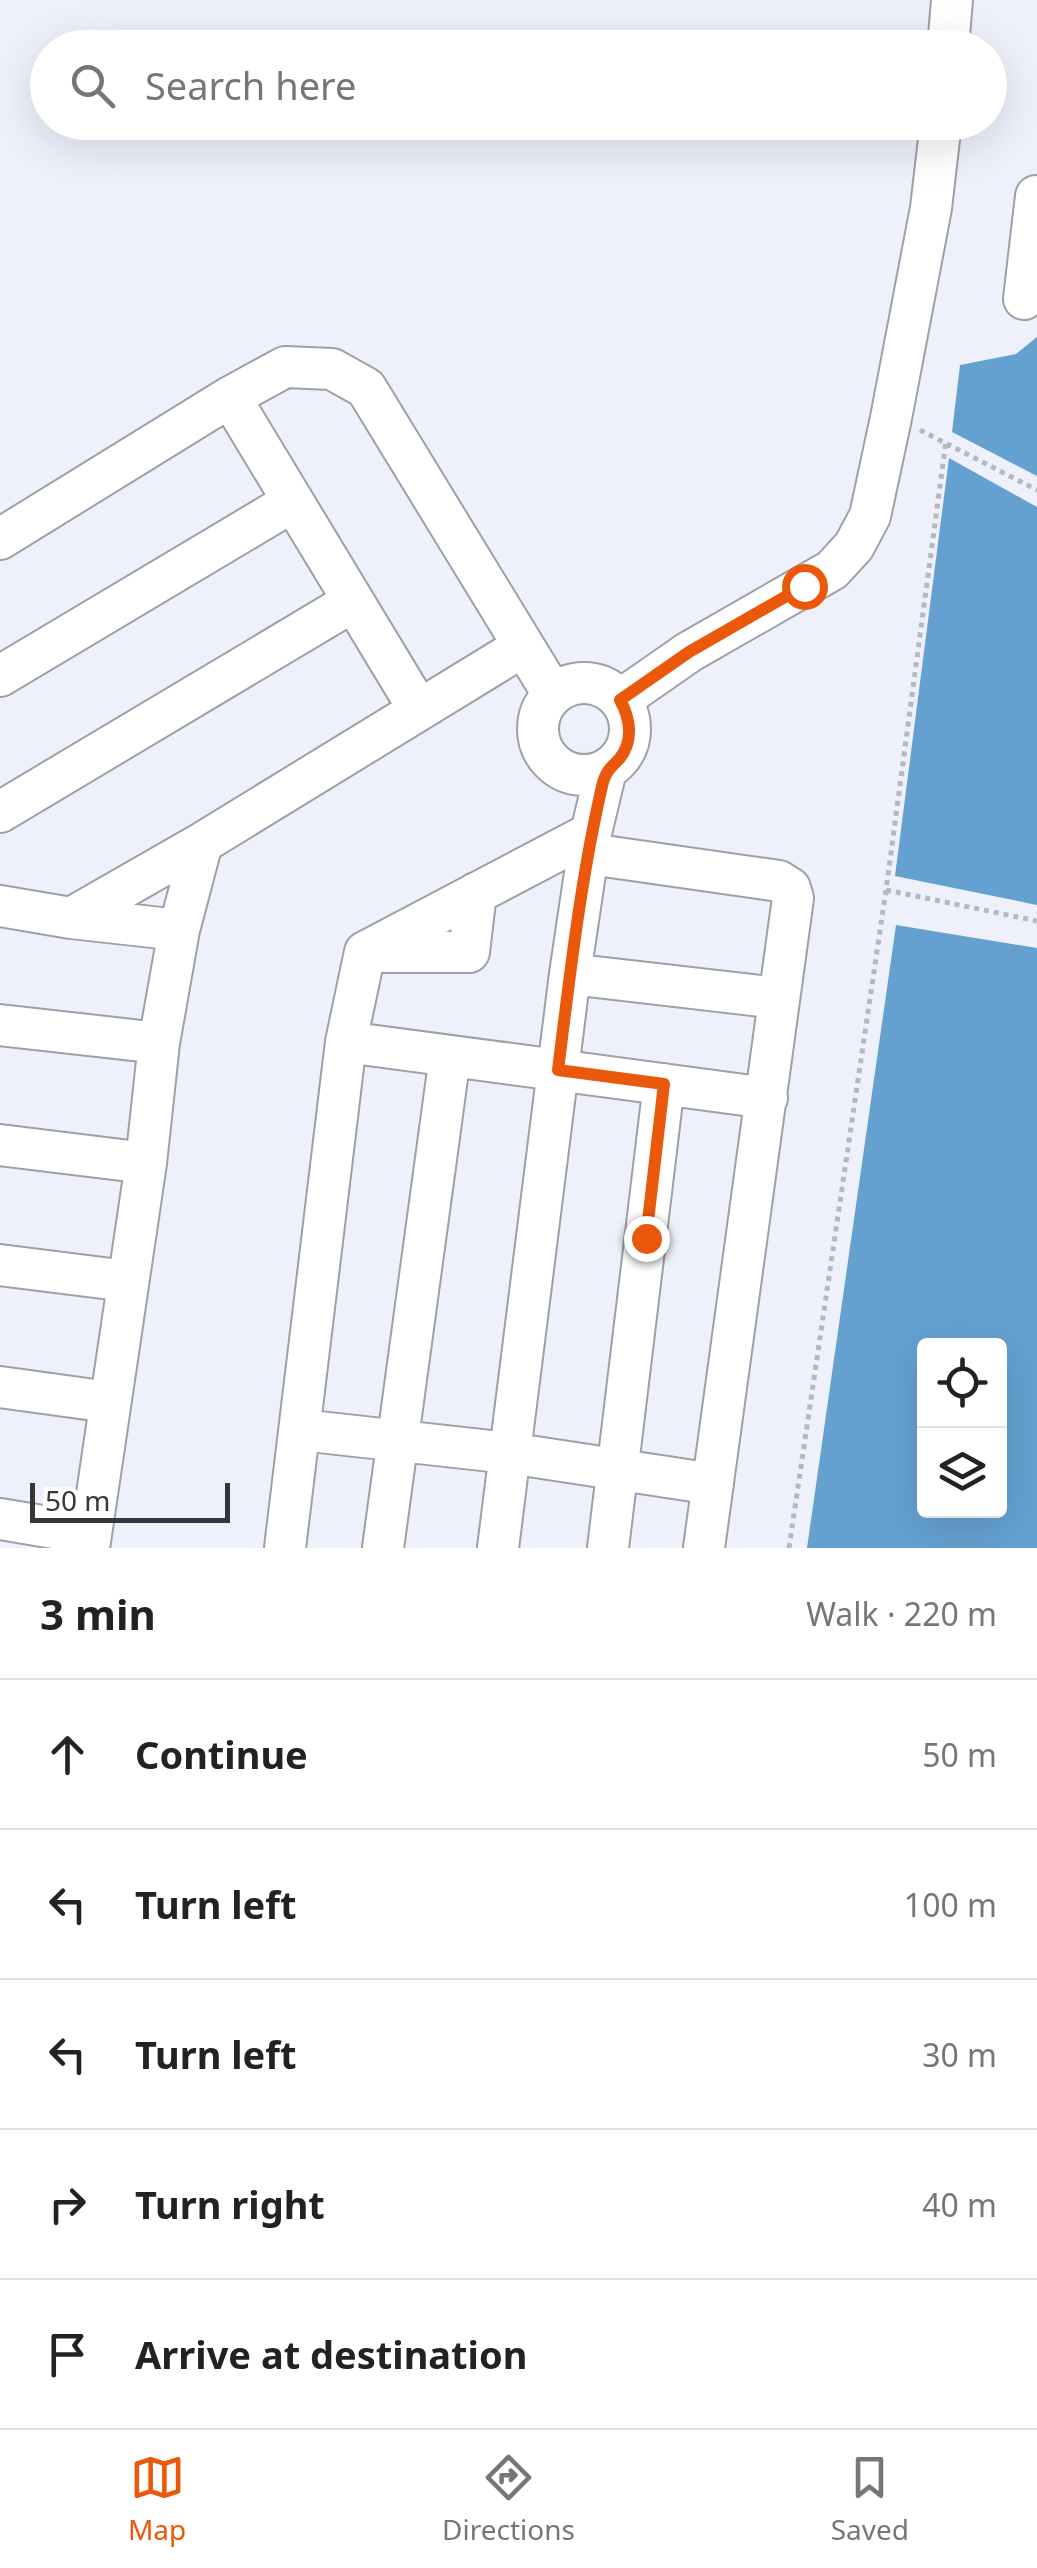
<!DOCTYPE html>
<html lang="en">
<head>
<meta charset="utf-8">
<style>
  body { margin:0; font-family:"Noto Sans",sans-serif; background:#f6f6f6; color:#222 }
  .controls { position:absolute; right:30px; bottom:30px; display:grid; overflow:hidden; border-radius:10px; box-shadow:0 10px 40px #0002 }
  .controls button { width:90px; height:90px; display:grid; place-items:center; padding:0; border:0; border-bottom:2px solid #e0e0e0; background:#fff; color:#222; font:50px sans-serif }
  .scale { position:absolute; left:30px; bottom:25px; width:200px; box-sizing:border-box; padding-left:10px; border:5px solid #35363a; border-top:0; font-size:28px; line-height:35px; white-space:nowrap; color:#35363a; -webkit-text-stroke:8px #fff; paint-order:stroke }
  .stop { position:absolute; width:30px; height:30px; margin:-22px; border:8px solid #ea580c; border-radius:50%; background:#fff }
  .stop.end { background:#ea580c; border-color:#fff; box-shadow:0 2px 10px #0008 }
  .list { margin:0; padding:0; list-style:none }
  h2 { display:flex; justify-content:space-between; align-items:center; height:130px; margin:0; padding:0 40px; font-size:42px }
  h2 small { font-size:32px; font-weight:400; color:#767676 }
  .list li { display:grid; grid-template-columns:65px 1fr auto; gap:30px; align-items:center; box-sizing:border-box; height:150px; padding:0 40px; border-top:2px solid #e0e0e0 }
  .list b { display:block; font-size:38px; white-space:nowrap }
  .list em { font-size:32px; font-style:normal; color:#767676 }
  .icon { flex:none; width:55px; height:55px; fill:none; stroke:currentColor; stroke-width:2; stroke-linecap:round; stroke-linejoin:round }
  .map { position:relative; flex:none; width:1037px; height:1548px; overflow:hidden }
  .search { position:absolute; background:#fff; box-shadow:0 10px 40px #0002; left:30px; right:30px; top:30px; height:110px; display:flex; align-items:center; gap:25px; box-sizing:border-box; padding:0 35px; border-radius:55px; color:#767676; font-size:38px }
  .sheet { height:880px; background:#fff }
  nav { display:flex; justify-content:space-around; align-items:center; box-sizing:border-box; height:140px; border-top:2px solid #e0e0e0; background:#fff; font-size:28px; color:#767676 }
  nav a { display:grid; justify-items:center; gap:5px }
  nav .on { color:#ea580c }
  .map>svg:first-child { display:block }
</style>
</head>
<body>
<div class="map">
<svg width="1037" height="1548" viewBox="0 0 1037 1548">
  <rect width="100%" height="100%" fill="#eef1fb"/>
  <path fill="#64a1d1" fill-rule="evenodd" d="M1037,337V476L952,432L960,365L1016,354Z
    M949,458L1037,507V905L895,876Z
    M896,925L1037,948V1548H807ZM924,1346H1000V1510H924Z"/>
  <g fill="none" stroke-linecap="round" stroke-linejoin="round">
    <defs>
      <path id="minor" d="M948,48L952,0
        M1024,299L1036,196
        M230,397L418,708
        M0,539L230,397L285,367L332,369L366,388L553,694
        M0,676L292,502
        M538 729a46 46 0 1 1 92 0a46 46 0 1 1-92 0Z
        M620,700L689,652L832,570L854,546L870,516L891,418L931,208L941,122
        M0,812L352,602
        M590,854L779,881L790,888L793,898L704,1548
        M0,906L71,918L202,843L522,647
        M71,918L179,930
        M365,952L591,833
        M369,952H469L476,893
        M570,974L779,998
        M0,1025L159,1043
        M346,1042L767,1098
        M0,1145L146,1163
        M0,1265L127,1281
        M0,1387L109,1402
        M301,1430L509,1453L713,1484
        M0,1519L90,1534
        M89,1548L146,1163L159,1043L179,930L202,843
        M285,1548L346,1042L365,952
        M383,1548L450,1056
        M498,1548L570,974L591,833L606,770
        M608,1548L664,1084"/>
    </defs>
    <use href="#minor" stroke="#9da0a9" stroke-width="44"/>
    <path stroke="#b6b8c0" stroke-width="5" stroke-dasharray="5 5" stroke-linecap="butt" d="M920,430L1037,490
      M886,890L1037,921
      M789,1548L886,890L946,441"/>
    <use href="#minor" stroke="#fff" stroke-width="40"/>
  </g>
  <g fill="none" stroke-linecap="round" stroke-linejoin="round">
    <path stroke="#ea580c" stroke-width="12" d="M646,1238L664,1084L558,1070C570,974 581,876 603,782C607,769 612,767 620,758C634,740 630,718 620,700L689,652L804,586"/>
  </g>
</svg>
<div class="controls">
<button><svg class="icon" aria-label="locate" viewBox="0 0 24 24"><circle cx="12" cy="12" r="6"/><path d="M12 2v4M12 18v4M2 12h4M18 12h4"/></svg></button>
<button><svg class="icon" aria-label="layers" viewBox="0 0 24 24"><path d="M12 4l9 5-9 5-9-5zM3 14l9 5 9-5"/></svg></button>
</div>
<div class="scale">50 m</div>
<div class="stop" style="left:804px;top:586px"></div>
<div class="stop end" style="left:646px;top:1238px"></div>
<div class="search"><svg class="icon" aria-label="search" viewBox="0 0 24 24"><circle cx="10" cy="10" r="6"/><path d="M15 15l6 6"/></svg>Search here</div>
</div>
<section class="sheet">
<h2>3 min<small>Walk · 220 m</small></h2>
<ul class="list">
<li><svg class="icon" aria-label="ahead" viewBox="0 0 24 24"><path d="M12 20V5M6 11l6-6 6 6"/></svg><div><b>Continue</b></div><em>50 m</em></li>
<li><svg class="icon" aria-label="left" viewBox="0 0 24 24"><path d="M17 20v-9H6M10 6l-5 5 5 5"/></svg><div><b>Turn left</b></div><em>100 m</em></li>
<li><svg class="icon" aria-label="left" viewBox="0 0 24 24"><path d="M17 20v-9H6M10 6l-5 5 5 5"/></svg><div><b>Turn left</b></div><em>30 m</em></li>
<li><svg class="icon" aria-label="right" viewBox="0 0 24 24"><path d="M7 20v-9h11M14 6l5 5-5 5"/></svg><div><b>Turn right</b></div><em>40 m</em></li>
<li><svg class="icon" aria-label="arrive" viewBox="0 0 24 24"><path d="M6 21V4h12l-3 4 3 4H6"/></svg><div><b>Arrive at destination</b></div></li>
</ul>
</section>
<nav>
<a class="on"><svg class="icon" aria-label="map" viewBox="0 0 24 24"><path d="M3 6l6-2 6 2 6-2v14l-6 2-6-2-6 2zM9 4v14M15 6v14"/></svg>Map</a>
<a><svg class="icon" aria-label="directions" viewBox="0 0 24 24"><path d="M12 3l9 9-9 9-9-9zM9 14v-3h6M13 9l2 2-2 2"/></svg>Directions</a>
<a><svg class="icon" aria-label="saved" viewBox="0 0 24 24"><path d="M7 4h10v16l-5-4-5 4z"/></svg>Saved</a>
</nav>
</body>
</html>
